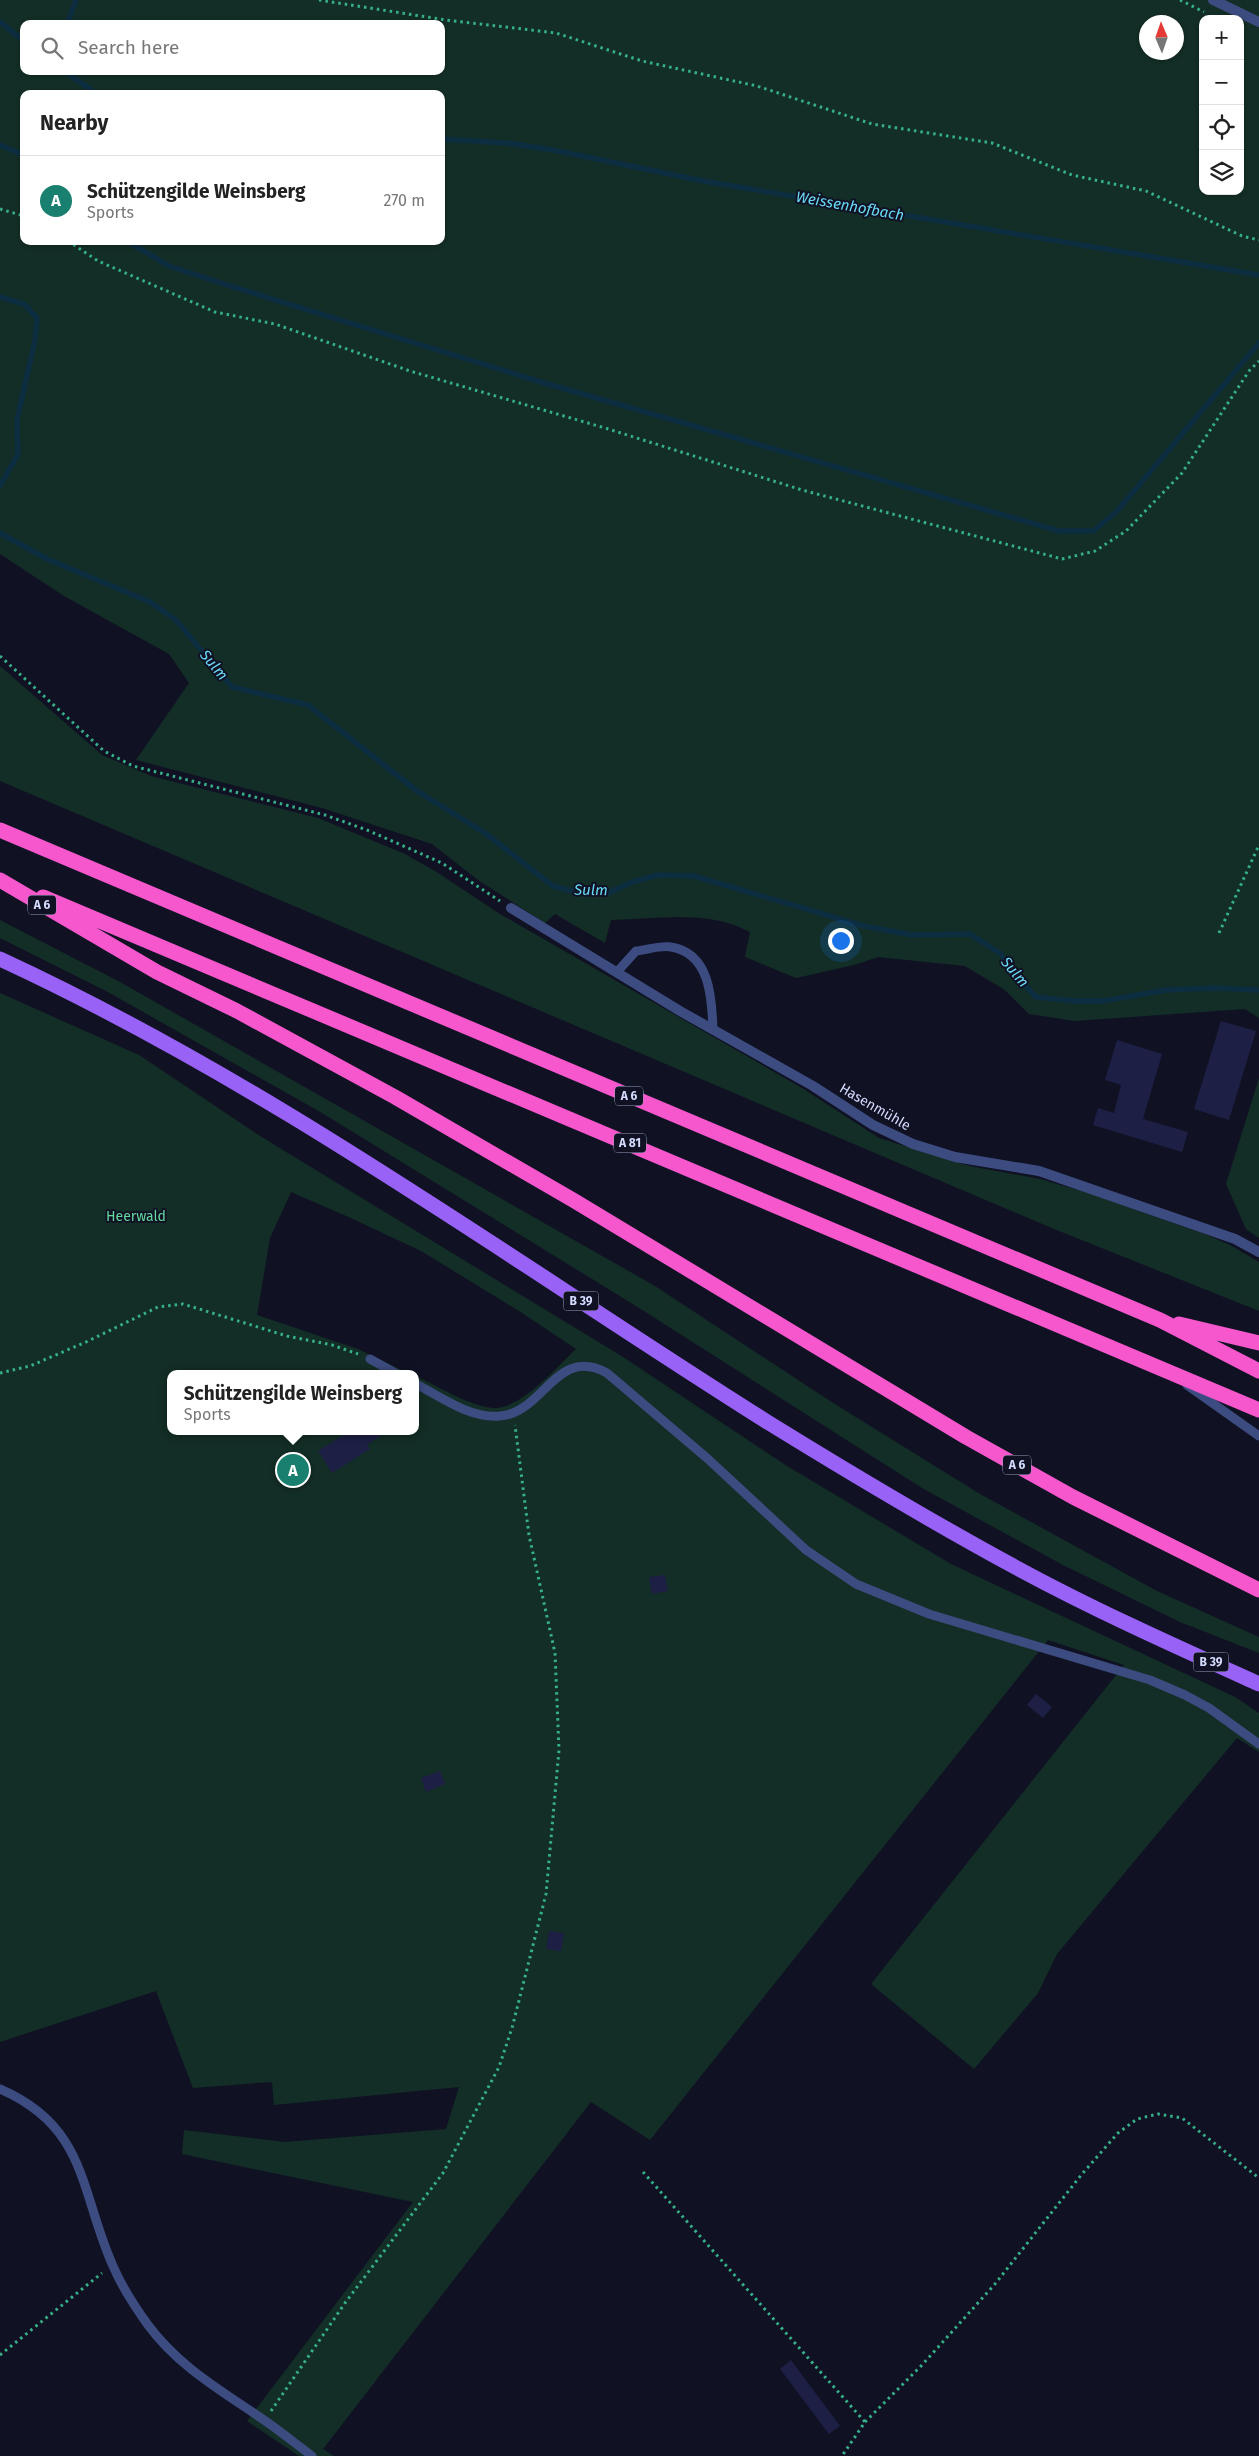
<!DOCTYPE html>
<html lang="en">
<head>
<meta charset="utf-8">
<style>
  body { margin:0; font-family:"Fira Sans",sans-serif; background:#f2f2f2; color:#222 }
  .controls { position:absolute; right:15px; top:15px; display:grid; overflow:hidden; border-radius:10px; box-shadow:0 1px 4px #0004 }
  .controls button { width:45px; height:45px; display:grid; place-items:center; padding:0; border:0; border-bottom:1px solid #e0e0e0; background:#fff; color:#222; font:25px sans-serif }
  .compass { position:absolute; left:1139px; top:15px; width:45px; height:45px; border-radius:50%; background:#fff; box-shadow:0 1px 4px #0004; rotate:358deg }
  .you { position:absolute; left:840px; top:940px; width:18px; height:18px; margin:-12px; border:4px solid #fff; border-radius:50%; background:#1a73e8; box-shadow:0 0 0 8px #1a73e833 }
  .badge { display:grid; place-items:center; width:32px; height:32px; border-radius:50%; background:#197f6f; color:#fff; font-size:16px; font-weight:700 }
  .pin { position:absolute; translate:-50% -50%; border:2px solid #fff; box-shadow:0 1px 5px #0006 }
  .popup { position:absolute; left:167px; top:1370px; width:252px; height:65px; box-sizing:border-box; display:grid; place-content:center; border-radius:10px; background:#fff; filter:drop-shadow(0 1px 4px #0005); font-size:16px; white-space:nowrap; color:#767676 }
  .popup b { font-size:19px; color:#222 }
  .popup::after { content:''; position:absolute; left:50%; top:100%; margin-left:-10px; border:10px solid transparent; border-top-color:#fff }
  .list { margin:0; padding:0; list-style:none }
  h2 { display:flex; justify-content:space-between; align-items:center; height:65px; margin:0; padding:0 20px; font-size:21px }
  h2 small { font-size:16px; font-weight:400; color:#767676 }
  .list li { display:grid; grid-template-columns:32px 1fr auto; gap:15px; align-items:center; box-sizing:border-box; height:90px; padding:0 20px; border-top:1px solid #e0e0e0 }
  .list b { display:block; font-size:19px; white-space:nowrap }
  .list p { margin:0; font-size:16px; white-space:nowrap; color:#767676 }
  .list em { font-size:16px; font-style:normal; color:#767676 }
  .icon { flex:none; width:28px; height:28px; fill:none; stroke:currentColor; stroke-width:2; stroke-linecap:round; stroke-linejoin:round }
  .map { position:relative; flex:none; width:1259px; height:2456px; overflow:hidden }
  .search { position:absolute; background:#fff; box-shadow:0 1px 4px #0004; left:20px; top:20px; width:425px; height:55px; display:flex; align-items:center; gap:12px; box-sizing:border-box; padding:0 18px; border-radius:10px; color:#767676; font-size:19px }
  .panel { position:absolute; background:#fff; box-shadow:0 1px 4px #0004; left:20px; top:90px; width:425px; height:155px; border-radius:10px }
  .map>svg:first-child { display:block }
</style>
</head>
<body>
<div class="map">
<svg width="1259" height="2456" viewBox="0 0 1259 2456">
  <rect width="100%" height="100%" fill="#101224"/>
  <path fill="#132e26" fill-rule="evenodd" d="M0,0H1259V1018L1245,1009L1075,1021L1029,1014L1005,990L965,966L878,957L854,965L796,978L745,957L750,932C707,909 657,919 611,920L605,943L555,914L545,923L478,880L432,844L322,808L136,760L189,683L169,654L64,596L0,554ZM1203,19H1240V191H1203ZM1146,22H1176V52H1146ZM24,24H441V71H24ZM24,94H441V241H24Z
    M0,666L102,755L151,776L318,818L405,854L435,871L500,914L802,1088L879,1138L969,1166L1040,1179L1088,1193L1207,1235L1230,1245L1259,1262V1311L1054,1229L0,781Z
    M0,920L120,982L655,1286L830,1401L980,1494L1157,1591L1259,1637V1653L1180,1622L1063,1565L922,1488L636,1306L322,1113L106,991L0,938Z
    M0,993L139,1055L260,1136L623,1357L787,1466L951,1564L1235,1697L1259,1713V1752L1237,1738L1057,1954L1038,1993L974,2069L871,1984L1124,1665L1048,1640L650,2140L591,2102L323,2449L334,2456H299L247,2421L413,2202L182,2154L184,2130L285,2142L446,2129L459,2087L274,2105L272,2082L193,2088L156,1991L0,2042ZM291,1192L353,1219L421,1251L519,1311L576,1349C558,1366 519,1411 493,1408C466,1405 440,1387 416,1376V1431H170V1374H410L358,1349L257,1315L270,1238Z
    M1259,1078V1238L1246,1229L1226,1184Z"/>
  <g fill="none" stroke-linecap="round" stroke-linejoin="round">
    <path stroke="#0d2d40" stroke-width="5.5" d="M0,22L24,41
      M67,24L76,0
      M64,71L97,94
      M441,139L507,143L553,150L703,181L1259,275
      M0,145L24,155
      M127,241L169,266L227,285L541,382L1059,531H1093L1117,511L1259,343
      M0,297L24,304L37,318L35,340L17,420L18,454L0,486
      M0,533L47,559L150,602L176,620L232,687L308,705L417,791L485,833L553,886L579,893H608L632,882L658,875L694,876L864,926L912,935L970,934L1001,954L1020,980L1036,997L1075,1001H1103L1166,990L1214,988L1259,990"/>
  </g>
  <path fill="#1d1f44" d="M1221,1021L1256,1031L1229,1120L1194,1109Z
    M1117,1040L1162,1054L1143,1119L1188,1132L1182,1152L1093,1125L1098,1108L1114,1113L1121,1085L1105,1080Z
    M350,1431H388L367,1445L370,1449L332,1473L318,1451Z
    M665,1575L668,1591L652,1594L649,1577Z
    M1036,1694L1052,1707L1043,1718L1027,1705Z
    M440,1771L445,1784L426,1792L421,1778Z
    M549,1931L564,1933L561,1951L546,1949Z
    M791,2360L840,2426L829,2434L780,2369Z"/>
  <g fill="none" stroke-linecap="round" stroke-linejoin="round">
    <path stroke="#36b089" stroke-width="3" stroke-dasharray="2.5 4" stroke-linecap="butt" d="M319,0L446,20L556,33L642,61L757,86L872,124L992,143L1072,175L1146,191L1242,236L1259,240
      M1180,0L1204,12
      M0,209L24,216
      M68,241L98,261L215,312L275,324L410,371L605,428L802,490L1062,559L1095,551L1126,531L1182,473L1249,371L1259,361
      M0,656L104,751L133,766L325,815L367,830L442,863L500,901
      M1219,933L1259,845
      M0,1373L30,1366L86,1342L158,1307L183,1304L287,1336L332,1345L358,1354
      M643,2172L865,2422L842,2456
      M0,2355L102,2273
      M271,2411L345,2303L443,2173L499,2067L512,2028L546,1894L559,1750L555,1653L529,1535L515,1425
      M865,2422L922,2365L995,2284L1082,2174L1118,2133L1137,2119L1158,2114L1182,2118L1259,2178"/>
    <path stroke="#3d4c80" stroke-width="9" d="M617,972L636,951C646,950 661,945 671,947C710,953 712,998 713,1030
      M370,1359L397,1374
      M416,1384C441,1397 470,1419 500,1416C544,1413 556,1345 607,1373L708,1459L806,1550L856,1584L929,1614L1150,1680L1185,1695L1209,1708L1259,1744
      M1187,1385L1259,1436
      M0,2089C88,2127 80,2193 113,2266C122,2287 135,2307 148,2325C179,2367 222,2391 264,2420C280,2431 296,2444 312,2456"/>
    <path stroke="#3d4c80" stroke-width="10" d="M511,908L680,1011L813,1086L873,1125L913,1144L955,1157L1039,1171L1235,1239L1259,1252"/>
    <path stroke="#3d4c80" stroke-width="10" d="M1213,0L1259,22"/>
    <path stroke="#9962f7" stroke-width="15" d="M0,959C273,1085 516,1264 769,1423C850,1473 932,1522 1015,1567C1094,1610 1177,1647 1259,1684"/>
    <path stroke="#f657cc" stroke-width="15" d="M0,830L1160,1320L1259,1371
      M0,880L157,972L237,1011L395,1097L573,1200L966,1437L1073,1497L1259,1590
      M43,897L1259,1410
      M1179,1324L1259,1343"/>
  </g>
  <g text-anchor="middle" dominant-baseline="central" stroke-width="4" stroke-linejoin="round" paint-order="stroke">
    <g fill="#101224" stroke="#9a9fbc" stroke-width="1">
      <rect x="28" y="895.5" width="28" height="19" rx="4"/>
      <rect x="615" y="1086.5" width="28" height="19" rx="4"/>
      <rect x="614" y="1133.5" width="32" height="19" rx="4"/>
      <rect x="563.5" y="1291.5" width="35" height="19" rx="4"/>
      <rect x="1003" y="1455.5" width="28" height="19" rx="4"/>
      <rect x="1193.5" y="1652.5" width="35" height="19" rx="4"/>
    </g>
    <g font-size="12" font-weight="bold" fill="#d5dbfd">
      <text x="42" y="905">A 6</text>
      <text x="629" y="1096">A 6</text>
      <text x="630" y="1143">A 81</text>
      <text x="581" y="1301">B 39</text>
      <text x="1017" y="1465">A 6</text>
      <text x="1211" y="1662">B 39</text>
    </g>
    <g font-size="14" fill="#d5dbfd" stroke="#101224">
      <text transform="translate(875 1107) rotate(30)">Hasenmühle</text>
    </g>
    <g font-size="14" fill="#64d99e" stroke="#101224">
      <text x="136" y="1216">Heerwald</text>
    </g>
    <g font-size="15" font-style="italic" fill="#69daf7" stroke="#101224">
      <text transform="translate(850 206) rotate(10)">Weissenhofbach</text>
      <text transform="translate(214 665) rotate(50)">Sulm</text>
      <text transform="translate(591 890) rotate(1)">Sulm</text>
      <text transform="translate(1015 972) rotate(50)">Sulm</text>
    </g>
  </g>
</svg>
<div class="controls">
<button>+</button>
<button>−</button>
<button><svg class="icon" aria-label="locate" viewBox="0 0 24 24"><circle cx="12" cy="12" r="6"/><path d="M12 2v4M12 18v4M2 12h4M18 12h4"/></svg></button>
<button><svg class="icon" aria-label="layers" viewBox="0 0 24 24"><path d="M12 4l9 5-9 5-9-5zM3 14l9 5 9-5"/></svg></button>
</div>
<svg class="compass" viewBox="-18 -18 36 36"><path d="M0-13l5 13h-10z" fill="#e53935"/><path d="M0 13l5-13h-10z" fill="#767676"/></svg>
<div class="you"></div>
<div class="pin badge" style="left:293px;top:1470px">A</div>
<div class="popup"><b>Schützengilde Weinsberg</b>Sports</div>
<div class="search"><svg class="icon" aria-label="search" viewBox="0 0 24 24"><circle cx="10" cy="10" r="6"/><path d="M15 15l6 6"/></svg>Search here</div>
<section class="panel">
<h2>Nearby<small></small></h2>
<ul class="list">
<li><span class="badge">A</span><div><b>Schützengilde Weinsberg</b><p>Sports</p></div><em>270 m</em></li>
</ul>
</section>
</div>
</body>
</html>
